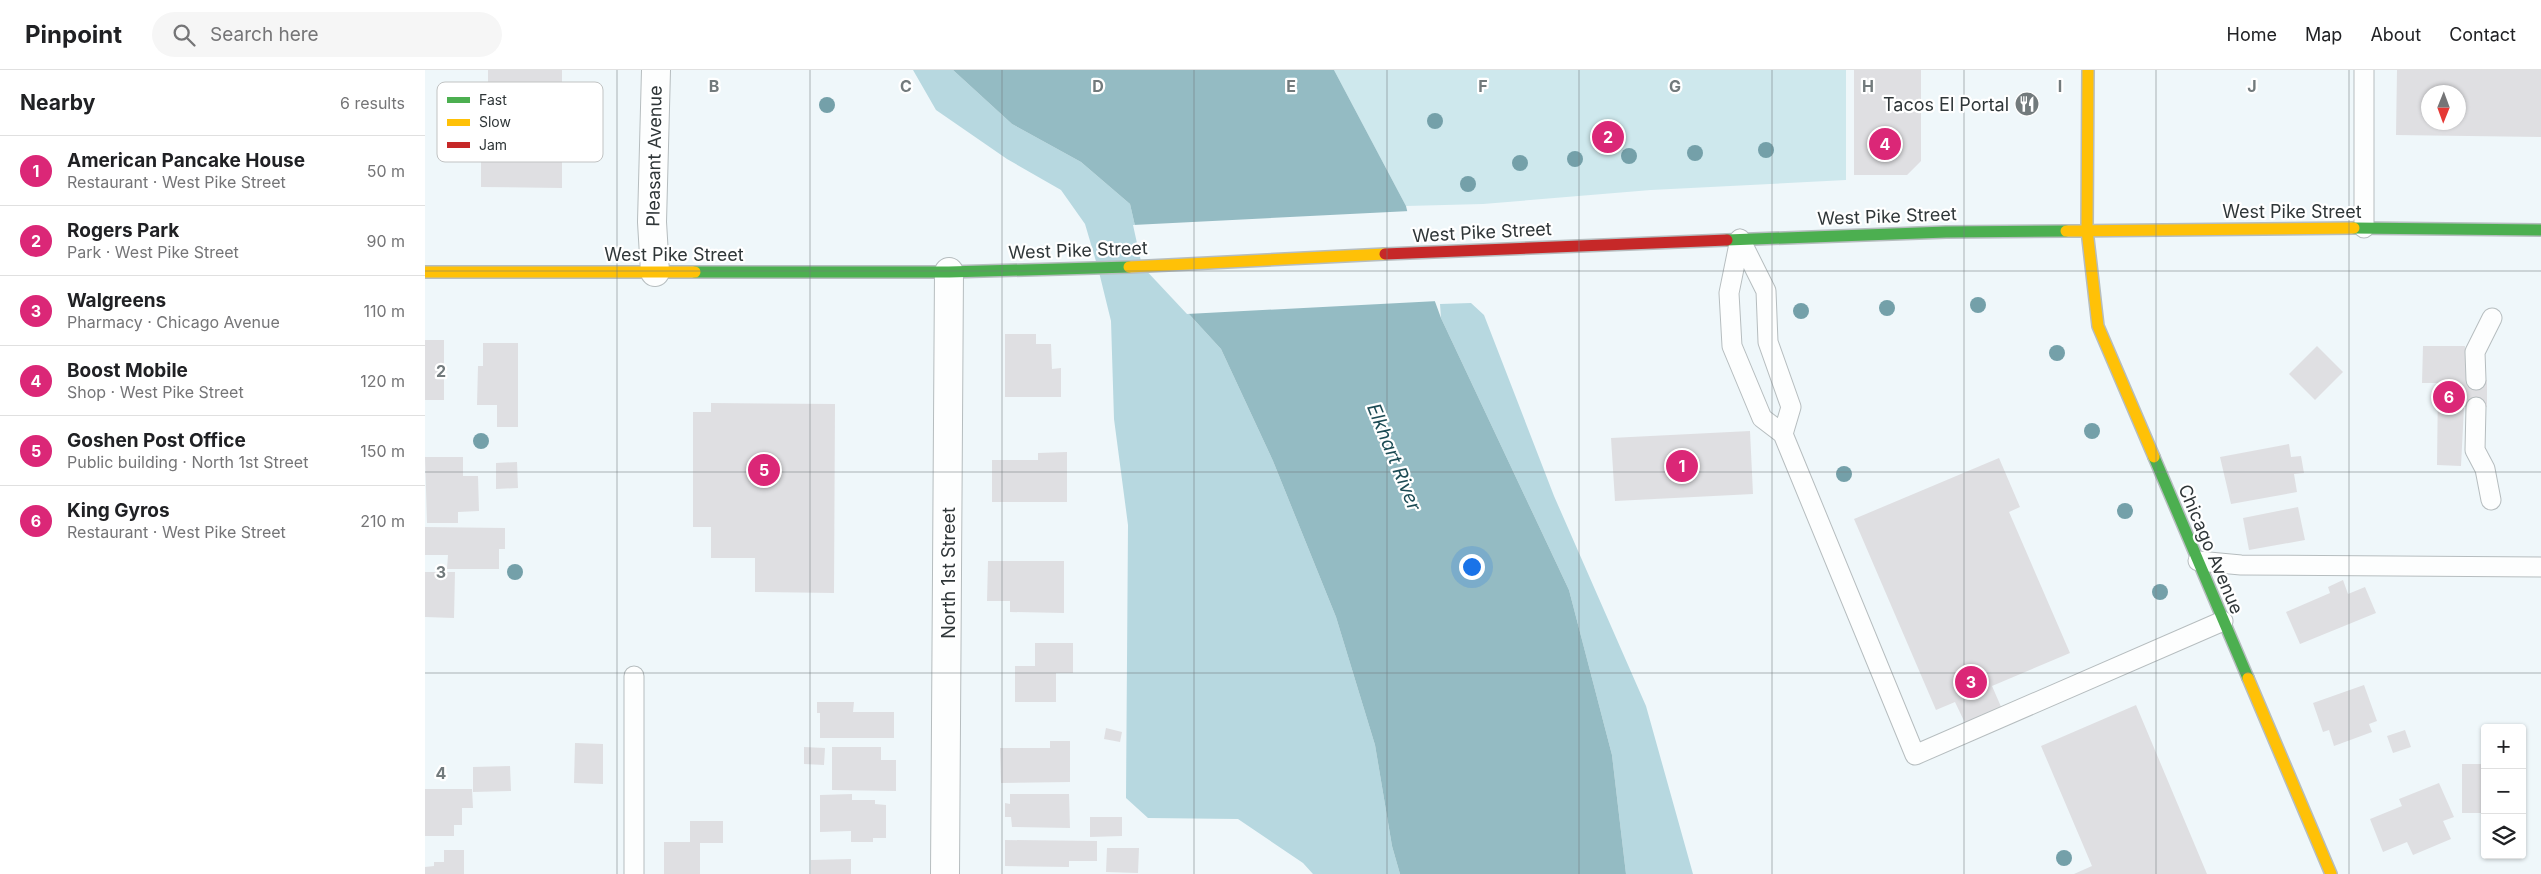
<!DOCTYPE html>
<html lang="en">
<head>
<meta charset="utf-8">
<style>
  body { margin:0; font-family:Inter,sans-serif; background:#f6f6f6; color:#202124 }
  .controls { position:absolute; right:15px; bottom:15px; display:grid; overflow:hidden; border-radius:5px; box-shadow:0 1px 4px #0004 }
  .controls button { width:45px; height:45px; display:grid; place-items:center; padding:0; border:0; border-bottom:1px solid #e0e0e0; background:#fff; color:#202124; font:25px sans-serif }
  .compass { position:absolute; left:1996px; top:15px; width:45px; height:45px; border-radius:50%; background:#fff; box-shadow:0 1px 4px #0004; rotate:181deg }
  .you { position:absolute; left:1046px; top:496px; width:18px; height:18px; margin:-12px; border:4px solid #fff; border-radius:50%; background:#1a73e8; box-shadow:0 0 0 8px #1a73e833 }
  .badge { display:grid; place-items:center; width:32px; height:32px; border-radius:50%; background:#db2777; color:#fff; font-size:16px; font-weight:700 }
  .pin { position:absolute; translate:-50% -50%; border:2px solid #fff; box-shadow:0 1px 5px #0006 }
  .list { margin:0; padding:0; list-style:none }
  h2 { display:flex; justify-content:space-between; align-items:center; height:65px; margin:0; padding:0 20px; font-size:21px }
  h2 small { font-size:16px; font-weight:400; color:#757577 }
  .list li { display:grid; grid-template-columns:32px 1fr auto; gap:15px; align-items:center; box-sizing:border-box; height:70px; padding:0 20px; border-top:1px solid #e0e0e0 }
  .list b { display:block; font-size:19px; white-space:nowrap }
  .list p { margin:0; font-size:16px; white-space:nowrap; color:#757577 }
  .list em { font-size:16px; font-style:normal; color:#757577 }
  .icon { flex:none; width:28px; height:28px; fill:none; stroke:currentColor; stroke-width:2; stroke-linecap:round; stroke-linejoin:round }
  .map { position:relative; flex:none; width:2116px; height:804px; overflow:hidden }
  header { display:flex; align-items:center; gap:30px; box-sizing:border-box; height:70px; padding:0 25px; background:#fff; border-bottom:1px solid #e0e0e0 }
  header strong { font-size:24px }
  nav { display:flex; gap:28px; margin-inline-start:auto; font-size:18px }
  .search { width:350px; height:45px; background:#f6f6f6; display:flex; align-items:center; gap:12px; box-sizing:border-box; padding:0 18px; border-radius:28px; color:#757577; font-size:19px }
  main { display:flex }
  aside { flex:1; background:#fff }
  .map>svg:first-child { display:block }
</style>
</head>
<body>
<header>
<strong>Pinpoint</strong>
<div class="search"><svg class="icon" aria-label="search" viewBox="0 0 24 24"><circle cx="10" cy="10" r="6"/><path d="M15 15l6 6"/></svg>Search here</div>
<nav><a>Home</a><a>Map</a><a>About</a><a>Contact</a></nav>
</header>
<main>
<aside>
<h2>Nearby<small>6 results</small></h2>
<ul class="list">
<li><span class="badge">1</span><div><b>American Pancake House</b><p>Restaurant · West Pike Street</p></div><em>50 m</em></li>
<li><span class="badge">2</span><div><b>Rogers Park</b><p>Park · West Pike Street</p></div><em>90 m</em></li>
<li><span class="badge">3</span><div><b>Walgreens</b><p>Pharmacy · Chicago Avenue</p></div><em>110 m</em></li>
<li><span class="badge">4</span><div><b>Boost Mobile</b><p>Shop · West Pike Street</p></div><em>120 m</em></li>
<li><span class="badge">5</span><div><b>Goshen Post Office</b><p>Public building · North 1st Street</p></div><em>150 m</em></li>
<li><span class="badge">6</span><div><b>King Gyros</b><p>Restaurant · West Pike Street</p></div><em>210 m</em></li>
</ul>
</aside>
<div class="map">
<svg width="2116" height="804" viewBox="0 0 2116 804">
  <rect width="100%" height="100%" fill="#eff7fa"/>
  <path fill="#cee8ed" d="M909,0H1421V110L1226,120L1058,134L981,136Z"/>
  <path fill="#b7d8e0" d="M488,0H528L587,54L656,92L705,134L719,195L796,279L848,391L911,547L950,675L967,776L975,804H888L878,793L813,749L723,748L701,728L703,455L689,349L686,251L673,198L660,154L636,120L582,89L511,40Z
    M1046,233L1059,245L1129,426L1221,636L1268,804H1201L1187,685L1144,520L1016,248L1015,234Z"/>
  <path fill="#94bbc3" d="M528,0H909L981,136L992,182L1016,248L1144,520L1187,685L1201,804H975L967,776L950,675L911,547L848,391L796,279L719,195L705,134L656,92L587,54Z"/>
  <path fill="#eff7fa" d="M985,141L995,182L1013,231L762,244L717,196L708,155Z"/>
  <path fill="#dfdfe2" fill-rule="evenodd" d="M63,0H137V118L56,117V75H63Z
    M1429,0H1496V91L1482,105H1429Z
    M1972,0H2116V67L1971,65ZM2004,22H2034V52H2004Z
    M580,264H611V274H626L627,299L636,298V327H580Z
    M0,270H19V330H0Z
    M58,273H93V357H72V335H52L53,296H58Z
    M1892,276L1918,302L1890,330L1864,304Z
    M1998,276H2040L2041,310H2062V337H2039L2036,396L2012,395L2013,313H1997Z
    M286,333L410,334L409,523L330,522V488H286V457H268V342H286Z
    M1325,361L1328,424L1190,431L1186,368Z
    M1864,374L1866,387L1876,386L1879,403L1869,404L1872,422L1806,434L1795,387Z
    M642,382V432H567V390H613V383Z
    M0,387H38V406H53L54,441L33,442V453H2Z
    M1574,388L1595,437L1584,442L1645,583L1567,616L1577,639L1541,655L1530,632L1511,640L1429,449Z
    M92,392L93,418L71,419V393Z
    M1873,437L1880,470L1824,480L1818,448Z
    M0,457L80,458V479H74V499H22L23,485H0Z
    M563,491H639V543L585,542V531H562Z
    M0,502H30L29,548L0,547Z
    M1918,510L1923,524L1940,517L1951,543L1875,574L1861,542L1905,523L1903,517Z
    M610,573H648V603H631V632H590V596H610Z
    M1939,615L1952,651L1944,654L1947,662L1909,676L1904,660L1898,662L1888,633Z
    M392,632H429L428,642H469V668H395V643H392Z
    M1711,635L1782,804H1649L1667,796L1616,676Z
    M681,658L697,662L695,672L679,669Z
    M1980,660L1986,677L1968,683L1962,666Z
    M625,671H645V712L576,713L575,678H625Z
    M150,673L178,674V714L149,713Z
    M379,677L400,678L399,695L379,694Z
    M407,677H456V690H471V721L407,720Z
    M2037,694H2060V743H2037Z
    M85,696L86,721L48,722V697Z
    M2014,713L2029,747L2018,751L2026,769L1988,785L1982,772L1958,782L1945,749L1977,736L1974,729Z
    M0,719H47L48,738H37V755H29V766H0Z
    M427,724V730H450V734L461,735V768H448V772H426V761L395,762V725Z
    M585,724H644L645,758L587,757L586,747H580V733L585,734Z
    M665,747H697V766L665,767Z
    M265,751H298V773H275V804H239V772H265Z
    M580,770L672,771V791H644V797L580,796Z
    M682,778H714L713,803L681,802Z
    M19,780H39V804H0V797L9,796V792H19Z
    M426,789V804H386V790Z"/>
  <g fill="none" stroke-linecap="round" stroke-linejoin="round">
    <defs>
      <path id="lane" d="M1939,158V0
        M1315,169L1304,223L1307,276L1337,348L1358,364L1490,685L1798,551
        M1315,169L1341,221L1343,272L1366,337L1358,364
        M2051,310L2050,282L2067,248
        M2051,337L2050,380L2060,399L2066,430
        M1773,491L1816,495L2116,497
        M209,804V606"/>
      <path id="street" d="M230,202L227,152L231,0
        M520,804L524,202"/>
      <path id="fast" d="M1929,158L2116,160
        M1302,170L1521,162L1641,161
        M270,202H524L704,197
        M1729,387L1823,608"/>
      <path id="slow" d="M1663,0L1662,160L1673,256L1729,387
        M1641,161L1929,158
        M704,197L960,184
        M0,202H270
        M1823,608L1906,804"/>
      <path id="jam" d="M960,184L1302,170"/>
    </defs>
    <use href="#lane" stroke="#b6bdbf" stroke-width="21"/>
    <use href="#street" stroke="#b6bdbf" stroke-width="30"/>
    <use href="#fast" stroke="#b6bdbf" stroke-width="14"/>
    <use href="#slow" stroke="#b6bdbf" stroke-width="14"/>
    <use href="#jam" stroke="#b6bdbf" stroke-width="14"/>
    <use href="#lane" stroke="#fdfefe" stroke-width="19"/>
    <use href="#street" stroke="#fdfefe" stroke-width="28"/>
    <use href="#fast" stroke="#4caf50" stroke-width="11"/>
    <use href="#slow" stroke="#ffc107" stroke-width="11"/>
    <use href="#jam" stroke="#c62828" stroke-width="11"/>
  </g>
  <g fill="#74a0a9">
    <circle cx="402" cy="35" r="8"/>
    <circle cx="1010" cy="51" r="8"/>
    <circle cx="1341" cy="80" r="8"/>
    <circle cx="1270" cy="83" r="8"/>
    <circle cx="1204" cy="86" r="8"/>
    <circle cx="1150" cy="89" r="8"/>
    <circle cx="1095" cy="93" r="8"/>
    <circle cx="1043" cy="114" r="8"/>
    <circle cx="1553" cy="235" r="8"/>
    <circle cx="1462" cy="238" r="8"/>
    <circle cx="1376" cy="241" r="8"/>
    <circle cx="1632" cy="283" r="8"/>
    <circle cx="1667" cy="361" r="8"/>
    <circle cx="56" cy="371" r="8"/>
    <circle cx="1419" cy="404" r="8"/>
    <circle cx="1700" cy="441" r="8"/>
    <circle cx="90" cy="502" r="8"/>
    <circle cx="1735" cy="522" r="8"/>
    <circle cx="1639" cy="788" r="8"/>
  </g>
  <path fill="none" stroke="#727a7c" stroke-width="1" stroke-opacity="0.55" d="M192,0V804M385,0V804M577,0V804M769,0V804M962,0V804M1154,0V804M1347,0V804M1539,0V804M1731,0V804M1924,0V804M0,201H2116M0,402H2116M0,603H2116"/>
  <defs>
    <symbol id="restaurant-disc" viewBox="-11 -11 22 22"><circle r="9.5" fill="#727a7c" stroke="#fff"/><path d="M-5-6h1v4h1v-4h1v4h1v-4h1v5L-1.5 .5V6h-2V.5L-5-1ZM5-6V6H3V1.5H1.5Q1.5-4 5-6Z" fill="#fff"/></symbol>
  </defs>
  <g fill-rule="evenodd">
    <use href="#restaurant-disc" x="1588" y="20" width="28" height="28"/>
  </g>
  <g text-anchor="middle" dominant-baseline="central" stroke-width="4.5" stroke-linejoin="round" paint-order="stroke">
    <g font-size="18" fill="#2f3638" stroke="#fff" text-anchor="end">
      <text x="1584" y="34">Tacos El Portal</text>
    </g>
    <g font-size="18" fill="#2f3638" stroke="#fff">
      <text transform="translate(229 86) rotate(-89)">Pleasant Avenue</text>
      <text x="1867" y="141">West Pike Street</text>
      <text transform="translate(1462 146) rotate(-2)">West Pike Street</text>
      <text transform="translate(1057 162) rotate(-3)">West Pike Street</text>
      <text transform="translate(653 180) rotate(-2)">West Pike Street</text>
      <text x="249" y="184">West Pike Street</text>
      <text transform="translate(1786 479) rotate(67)">Chicago Avenue</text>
      <text transform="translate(523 503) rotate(-90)">North 1st Street</text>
    </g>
    <g font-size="19" font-style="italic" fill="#1d4c55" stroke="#fff">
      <text transform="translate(969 387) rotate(68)">Elkhart River</text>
    </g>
  </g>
  <rect x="12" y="12" width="166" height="80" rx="8" fill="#fff" stroke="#c1c3c3" stroke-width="1"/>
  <rect x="22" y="27" width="23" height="6" fill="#4caf50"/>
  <rect x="22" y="49" width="23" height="7" fill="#ffc107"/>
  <rect x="22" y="72" width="23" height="6" fill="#c62828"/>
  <g font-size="14" fill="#2f3638">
    <text x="54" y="35">Fast</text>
    <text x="54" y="57">Slow</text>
    <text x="54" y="80">Jam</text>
  </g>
  <g font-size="16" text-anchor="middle" font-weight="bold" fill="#727a7c" stroke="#fff" stroke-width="4.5" stroke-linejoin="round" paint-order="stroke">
    <text x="289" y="22">B</text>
    <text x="481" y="22">C</text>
    <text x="673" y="22">D</text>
    <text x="866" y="22">E</text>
    <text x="1058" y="22">F</text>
    <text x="1250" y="22">G</text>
    <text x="1443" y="22">H</text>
    <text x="1635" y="22">I</text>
    <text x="1827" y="22">J</text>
    <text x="16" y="307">2</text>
    <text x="16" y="508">3</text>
    <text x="16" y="709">4</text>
  </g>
</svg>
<div class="controls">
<button>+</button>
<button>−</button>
<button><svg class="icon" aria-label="layers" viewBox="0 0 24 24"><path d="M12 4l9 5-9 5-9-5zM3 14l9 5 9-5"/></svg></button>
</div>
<svg class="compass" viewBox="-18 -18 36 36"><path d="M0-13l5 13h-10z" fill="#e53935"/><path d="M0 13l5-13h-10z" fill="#757577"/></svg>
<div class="you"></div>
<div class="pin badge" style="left:1257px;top:396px">1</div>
<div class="pin badge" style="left:1183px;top:67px">2</div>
<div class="pin badge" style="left:1546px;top:612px">3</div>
<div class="pin badge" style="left:1460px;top:74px">4</div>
<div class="pin badge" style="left:339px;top:400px">5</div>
<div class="pin badge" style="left:2024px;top:327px">6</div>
</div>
</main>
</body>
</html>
